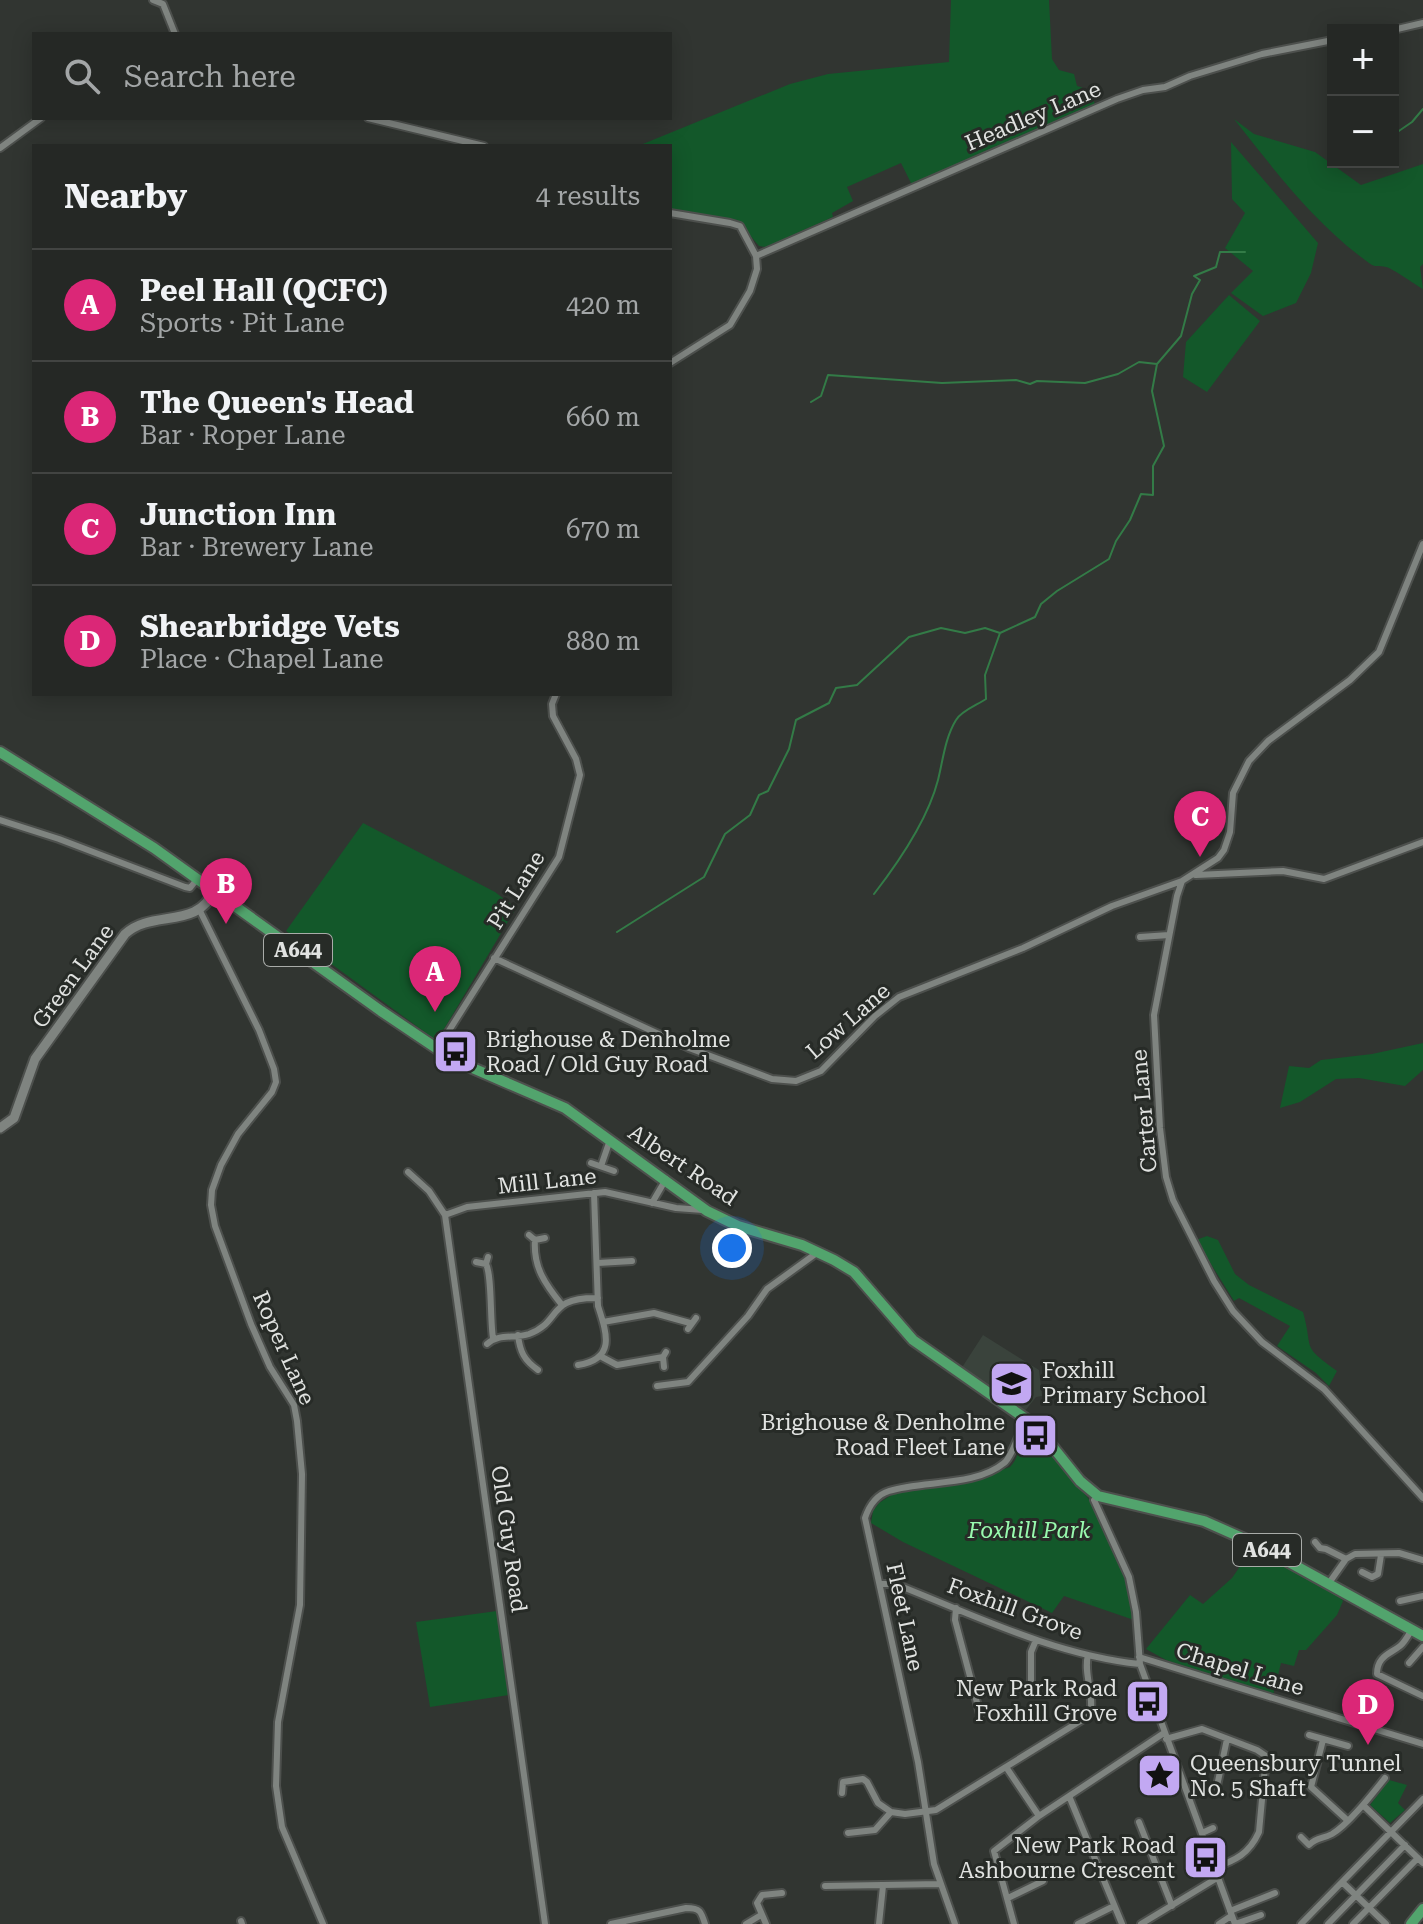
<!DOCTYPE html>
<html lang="en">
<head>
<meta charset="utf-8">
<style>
  body { margin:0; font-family:"Roboto Serif",serif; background:#313432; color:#f1f3f6 }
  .controls { position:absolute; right:24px; top:24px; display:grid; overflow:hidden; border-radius:0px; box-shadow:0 4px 20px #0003 }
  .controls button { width:72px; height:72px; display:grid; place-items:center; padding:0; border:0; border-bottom:2px solid #424442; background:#252825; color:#f1f3f6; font:40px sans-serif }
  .you { position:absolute; left:732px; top:1248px; width:28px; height:28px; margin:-20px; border:6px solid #fff; border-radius:50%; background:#1a73e8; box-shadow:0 0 0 12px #1a73e833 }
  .badge { display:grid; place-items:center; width:52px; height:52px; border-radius:50%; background:#db2777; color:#fff; font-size:26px; font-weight:700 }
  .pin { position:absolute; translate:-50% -66px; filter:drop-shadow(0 2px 4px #0008) }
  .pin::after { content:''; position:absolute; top:42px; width:28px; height:24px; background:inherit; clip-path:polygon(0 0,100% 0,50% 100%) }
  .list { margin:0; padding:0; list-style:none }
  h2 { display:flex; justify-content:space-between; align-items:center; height:104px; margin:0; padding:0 32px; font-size:34px }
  h2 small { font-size:26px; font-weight:400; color:#a3a6a7 }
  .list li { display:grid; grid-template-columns:52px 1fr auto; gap:24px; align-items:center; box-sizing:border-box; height:112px; padding:0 32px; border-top:2px solid #424442 }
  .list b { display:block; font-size:30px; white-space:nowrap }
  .list p { margin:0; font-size:26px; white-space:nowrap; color:#a3a6a7 }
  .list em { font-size:26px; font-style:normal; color:#a3a6a7 }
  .icon { flex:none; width:44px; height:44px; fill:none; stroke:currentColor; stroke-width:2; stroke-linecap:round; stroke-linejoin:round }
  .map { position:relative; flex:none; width:1423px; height:1924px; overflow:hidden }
  .search { position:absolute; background:#252825; box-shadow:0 4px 20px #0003; left:32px; top:32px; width:640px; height:88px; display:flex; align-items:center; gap:20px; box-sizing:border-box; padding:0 28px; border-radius:0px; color:#a3a6a7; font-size:30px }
  .panel { position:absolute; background:#252825; box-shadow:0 4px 20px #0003; left:32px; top:144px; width:640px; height:552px; border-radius:0px }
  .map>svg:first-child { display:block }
</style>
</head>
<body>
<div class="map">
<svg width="1423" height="1924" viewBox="0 0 1423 1924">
  <rect width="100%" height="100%" fill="#313531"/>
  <path fill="#3a433c" d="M983,1335L1039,1370L1042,1396L1036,1397L1025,1411L961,1369Z"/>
  <path fill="#13582a" d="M951,0H1049L1052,59L1059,70L1074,74L1077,86C1087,88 1093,95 1095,105L912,185L901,163L847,187L853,201L832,213L833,217L766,247L759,246L737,220L670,209V146H638L790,84L828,74L949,62Z
    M1234,119L1254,134L1315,152L1361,185L1423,164V264L1420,267L1423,289C1414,284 1392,268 1386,267C1379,265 1375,268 1369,263C1315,224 1275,171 1234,119Z
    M1231,142L1318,243L1311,273L1296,303L1263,316L1231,293L1253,271L1225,248L1245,213L1232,199Z
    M1229,295L1260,321L1207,392L1183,377L1186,342Z
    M363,823L495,892L516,908L437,1041L286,931Z
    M1423,1043V1070L1405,1086L1359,1078L1336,1079L1300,1102L1280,1108L1289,1066L1309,1068L1321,1060L1372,1054Z
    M1207,1236L1218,1240L1235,1274L1249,1285L1303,1312C1314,1351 1300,1344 1337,1371L1329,1386L1316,1373L1277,1346L1290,1326L1239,1298L1234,1301L1196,1240Z
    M1028,1427L1093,1504L1124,1575L1134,1620L1064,1596L1052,1613L903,1542L871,1523L873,1511L879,1503L893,1494L964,1482L1010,1467C1021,1456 1017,1443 1028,1427Z
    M1260,1552L1339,1596L1343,1601L1337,1615L1306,1650H1299L1294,1666L1281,1663L1273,1695L1166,1660L1146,1649L1190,1595L1203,1604L1232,1578L1243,1562L1250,1561Z
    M497,1611L509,1695L430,1707L416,1622Z
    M1389,1780L1407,1785L1398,1803L1405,1810L1390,1823L1370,1805Z"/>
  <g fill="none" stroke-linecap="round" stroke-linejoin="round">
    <path stroke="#337b47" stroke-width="2" d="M1393,135L1412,122L1423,109
      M811,402L821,396L828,375L942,383L1016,380L1030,384L1037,381L1085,383L1118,374L1139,362L1157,364
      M874,894C898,863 928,819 938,780C943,760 945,738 956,720C961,711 977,705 986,699L985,675L1000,633L1035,617L1041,604L1057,591L1109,559L1116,541L1130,520L1141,494L1153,495V466L1164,446L1152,391L1157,364L1181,336L1192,294L1200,280L1194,276L1216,267L1220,252H1245
      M617,932L704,877L725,834L750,815L759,795L768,791L789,749L796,720L829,703L836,688L857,685L909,637L941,628L965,633L985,628L1000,633"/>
    <defs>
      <path id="street" d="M153,0L163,4L175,34
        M1393,30L1423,23
        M368,118L484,146
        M0,148L41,118
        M670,213L730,223L740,226L756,256L757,269L750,291L730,325L670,363
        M756,256L1117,99L1143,90L1165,87L1190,76L1262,54L1333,40
        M1423,544L1379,652L1350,680L1268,741L1249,761L1233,793L1230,832L1224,850L1218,858L1182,881L1177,896L1154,1015L1160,1128L1166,1177L1173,1200L1214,1281L1233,1311L1262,1342L1324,1389L1423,1498
        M0,820L59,839L185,887L190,888L198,878
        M1196,875L1283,871L1324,879L1423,842
        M200,911L259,1030L274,1069L276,1082L272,1092L238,1134L221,1165L212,1190L211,1205L215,1226L251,1324L270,1367L294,1405L297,1421L302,1474L300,1605L278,1722L276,1786L282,1827L323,1924
        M1140,937L1169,935
        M494,958L689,1048L772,1079L796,1081L821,1071L875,1016L899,997L1023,948L1112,906L1182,881
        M438,1048L559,857L580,775L576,759L553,716L552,704L556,694
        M591,1163L614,1171
        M601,1166L610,1140
        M408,1172L429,1191L445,1215L545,1924
        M652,1203L666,1179
        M445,1215L467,1207L605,1192L676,1208L703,1210
        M529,1235L535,1240L545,1238
        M535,1240C533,1267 545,1284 562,1305
        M476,1262L486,1264L488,1257
        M598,1263L632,1261
        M486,1264C492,1275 490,1321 493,1338
        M603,1322L654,1313L690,1323
        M688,1329L696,1318
        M518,1335C520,1352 524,1360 538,1370
        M487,1344C499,1333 514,1339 529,1334C562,1322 546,1297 598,1298
        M602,1357L617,1365L663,1357
        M578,1365C616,1359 607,1334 598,1306L594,1193
        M664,1367L663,1357L666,1352
        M657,1386L688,1382L748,1316L767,1289L818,1252
        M1098,1496L1094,1500L1129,1577L1136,1612L1140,1664L1235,1924
        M1315,1542L1320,1548L1326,1549L1346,1559
        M1362,1572L1372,1577L1378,1574L1381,1555
        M1329,1583L1346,1559L1355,1554L1399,1553L1423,1560
        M880,1584H895C974,1615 1054,1655 1140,1664
        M1400,1601L1423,1596
        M956,1608L955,1620L980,1714
        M1412,1629C1409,1634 1405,1642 1400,1646C1390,1654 1377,1656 1377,1674L1423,1696
        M1139,1657L1423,1744
        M1409,1663L1423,1647
        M1031,1684V1652L1036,1640
        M1353,1722L1360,1697
        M1309,1735L1348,1746
        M1166,1739L1202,1729L1257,1750L1266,1756L1259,1832C1249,1854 1236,1860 1214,1868
        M1323,1740L1311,1787L1346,1819
        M1006,1767L1039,1816L994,1851L1014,1924
        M1217,1786L1227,1739
        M842,1793L843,1782L863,1779L867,1782L878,1803L891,1812L905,1814L936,1810L1090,1715C1095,1695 1083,1674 1088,1655
        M1069,1796L1122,1924
        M1363,1805L1423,1863
        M1039,1816L1164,1733
        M1139,1822L1172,1906
        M848,1833L875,1830L891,1812
        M1202,1833L1213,1828
        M1301,1837L1309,1845C1317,1837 1323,1839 1332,1834C1349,1824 1372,1794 1385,1778
        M1342,1882L1386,1924
        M825,1886L940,1884
        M1008,1898L1043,1881
        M1230,1911L1275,1893
        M241,1921L242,1924
        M611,1924L686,1908C700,1908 701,1911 705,1924
        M746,1924L761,1915
        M766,1924L757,1903L762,1895L782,1893
        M879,1924L883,1886
        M955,1924L934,1864L918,1762L865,1518C869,1506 876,1495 889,1491C923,1480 975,1487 1004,1463C1012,1457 1020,1430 1026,1419
        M1078,1924L1114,1906
        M1141,1924L1217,1878
        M1219,1924L1231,1916
        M1235,1924L1261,1915
        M1301,1924L1423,1799
        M1328,1924L1405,1845
        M1353,1924L1418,1858"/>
      <path id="secondary" d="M0,1128L14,1118L35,1059L125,934C152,909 198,930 214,890"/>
      <path id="primary" d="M0,752L154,848L381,1011L454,1060L565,1108L707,1211L738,1226L802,1245L834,1260L854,1272L913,1340L1026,1419L1040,1431L1080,1481L1098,1496L1204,1521L1258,1545L1423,1636
        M1411,1924L1423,1909"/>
    </defs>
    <use href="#street" stroke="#4d504d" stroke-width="10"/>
    <use href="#secondary" stroke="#4d504d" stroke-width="13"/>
    <use href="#primary" stroke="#4d504d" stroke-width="14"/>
    <use href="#street" stroke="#7f8480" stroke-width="6"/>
    <use href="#secondary" stroke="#7f8480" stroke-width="9"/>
    <use href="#primary" stroke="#52a46d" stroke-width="10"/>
  </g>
  <defs>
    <symbol id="bus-square" viewBox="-11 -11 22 22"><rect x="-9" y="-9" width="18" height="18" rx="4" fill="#c2a8f2" stroke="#272b27"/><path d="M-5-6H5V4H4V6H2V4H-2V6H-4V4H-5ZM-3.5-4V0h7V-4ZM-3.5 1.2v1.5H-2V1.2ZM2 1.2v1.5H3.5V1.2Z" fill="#111"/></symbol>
    <symbol id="school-square" viewBox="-11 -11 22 22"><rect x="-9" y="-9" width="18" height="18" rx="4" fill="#c2a8f2" stroke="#272b27"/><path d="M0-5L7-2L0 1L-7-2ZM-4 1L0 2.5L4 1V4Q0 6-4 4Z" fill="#111"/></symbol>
    <symbol id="sight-square" viewBox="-11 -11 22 22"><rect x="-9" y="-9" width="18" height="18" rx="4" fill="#c2a8f2" stroke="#272b27"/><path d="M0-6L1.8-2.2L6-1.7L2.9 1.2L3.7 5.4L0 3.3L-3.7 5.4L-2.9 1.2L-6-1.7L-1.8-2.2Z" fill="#111"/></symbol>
  </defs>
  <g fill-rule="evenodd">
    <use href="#bus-square" x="430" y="1026" width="51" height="51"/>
    <use href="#school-square" x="986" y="1358" width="51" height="51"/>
    <use href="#bus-square" x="1010" y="1410" width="51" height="51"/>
    <use href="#bus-square" x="1122" y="1676" width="51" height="51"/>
    <use href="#sight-square" x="1134" y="1750" width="51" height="51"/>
    <use href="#bus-square" x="1180" y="1832" width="51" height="51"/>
  </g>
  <g text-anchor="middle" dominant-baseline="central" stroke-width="6" stroke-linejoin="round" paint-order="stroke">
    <g fill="#272b27" stroke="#a9aca9" stroke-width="2">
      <rect x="264" y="934" width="68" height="32" rx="6"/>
      <rect x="1233" y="1534" width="68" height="32" rx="6"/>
    </g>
    <g font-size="20" font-weight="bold" fill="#e1e3e1">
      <text x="298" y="950">A644</text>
      <text x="1267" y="1550">A644</text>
    </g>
    <g font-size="22" fill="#e1e3e1" stroke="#272b27">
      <text transform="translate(1033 116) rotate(-23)">Headley Lane</text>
      <text transform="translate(516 890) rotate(-58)">Pit Lane</text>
      <text transform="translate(73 976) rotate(-54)">Green Lane</text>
      <text transform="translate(848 1021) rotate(-41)">Low Lane</text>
      <text transform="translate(1144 1111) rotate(-95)">Carter Lane</text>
      <text transform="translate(683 1165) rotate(34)">Albert Road</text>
      <text transform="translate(547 1181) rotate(-6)">Mill Lane</text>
      <text transform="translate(284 1348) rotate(66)">Roper Lane</text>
      <text transform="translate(509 1539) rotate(82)">Old Guy Road</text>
      <text transform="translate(1015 1609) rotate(20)">Foxhill Grove</text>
      <text transform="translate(905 1617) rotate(78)">Fleet Lane</text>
      <text transform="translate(1240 1669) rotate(17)">Chapel Lane</text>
    </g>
    <g font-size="22" fill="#e1e3e1" stroke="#272b27" text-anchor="start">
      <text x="486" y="1039">Brighouse &amp; Denholme<tspan x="486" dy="25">Road / Old Guy Road</tspan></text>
      <text x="1042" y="1370">Foxhill<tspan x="1042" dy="25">Primary School</tspan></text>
      <text x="1005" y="1422" text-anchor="end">Brighouse &amp; Denholme<tspan x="1005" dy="25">Road Fleet Lane</tspan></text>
      <text x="1117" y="1688" text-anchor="end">New Park Road<tspan x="1117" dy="25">Foxhill Grove</tspan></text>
      <text x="1190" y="1763">Queensbury Tunnel<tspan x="1190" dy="25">No. 5 Shaft</tspan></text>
      <text x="1175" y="1845" text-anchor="end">New Park Road<tspan x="1175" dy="25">Ashbourne Crescent</tspan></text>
    </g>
    <g font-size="22" font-style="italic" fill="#98faae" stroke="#272b27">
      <text x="1029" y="1530">Foxhill Park</text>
    </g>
  </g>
</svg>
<div class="controls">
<button>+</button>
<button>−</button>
</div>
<div class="you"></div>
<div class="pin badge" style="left:435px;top:1012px">A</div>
<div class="pin badge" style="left:226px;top:924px">B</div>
<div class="pin badge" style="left:1200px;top:857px">C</div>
<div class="pin badge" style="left:1368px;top:1745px">D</div>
<div class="search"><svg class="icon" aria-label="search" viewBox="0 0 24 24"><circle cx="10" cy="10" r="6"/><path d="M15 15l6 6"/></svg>Search here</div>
<section class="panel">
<h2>Nearby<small>4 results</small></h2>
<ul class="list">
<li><span class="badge">A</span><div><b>Peel Hall (QCFC)</b><p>Sports · Pit Lane</p></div><em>420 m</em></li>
<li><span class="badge">B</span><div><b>The Queen's Head</b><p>Bar · Roper Lane</p></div><em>660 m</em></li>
<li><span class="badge">C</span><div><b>Junction Inn</b><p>Bar · Brewery Lane</p></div><em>670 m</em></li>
<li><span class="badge">D</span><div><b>Shearbridge Vets</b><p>Place · Chapel Lane</p></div><em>880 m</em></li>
</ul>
</section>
</div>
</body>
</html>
